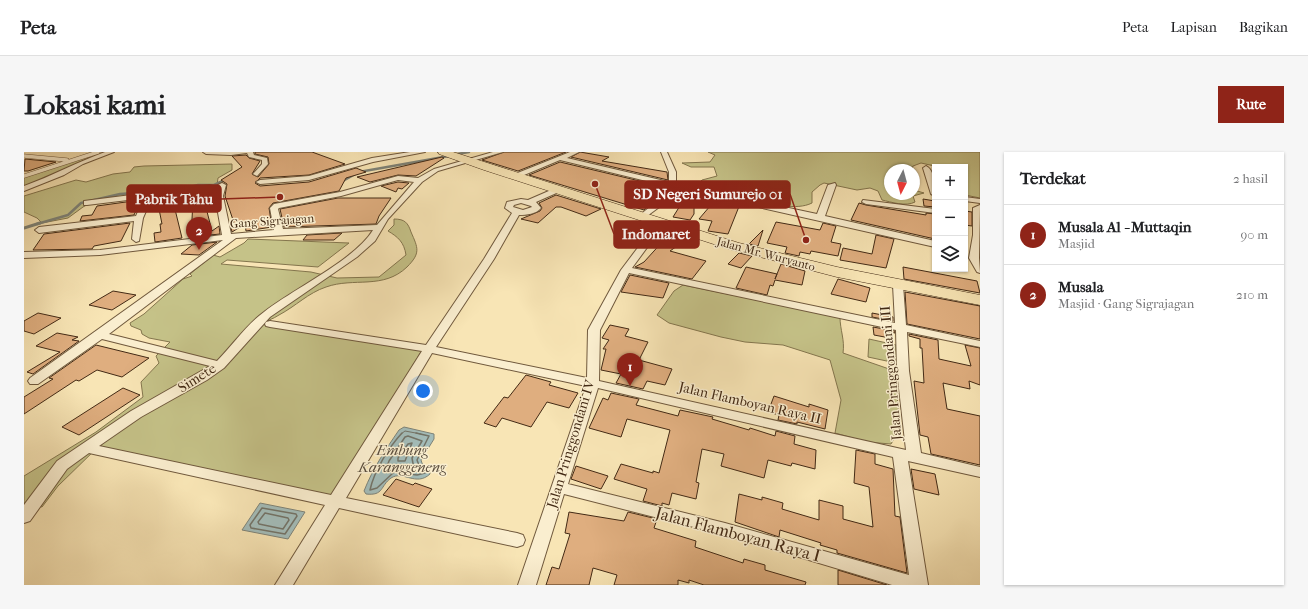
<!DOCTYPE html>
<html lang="id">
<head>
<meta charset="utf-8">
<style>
  body { margin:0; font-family:"IM FELL French Canon",serif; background:#f6f6f6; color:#202124 }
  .controls { position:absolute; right:12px; top:12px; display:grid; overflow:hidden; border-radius:0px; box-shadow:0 1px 3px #0004 }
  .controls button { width:36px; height:36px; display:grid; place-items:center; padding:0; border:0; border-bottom:1px solid #e0e0e0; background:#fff; color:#202124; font:20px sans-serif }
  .compass { position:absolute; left:860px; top:12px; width:36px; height:36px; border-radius:50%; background:#fff; box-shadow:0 1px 3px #0004; rotate:186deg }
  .you { position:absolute; left:399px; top:239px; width:14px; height:14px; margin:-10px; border:3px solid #fff; border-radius:50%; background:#1a73e8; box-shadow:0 0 0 6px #1a73e833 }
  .badge { display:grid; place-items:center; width:26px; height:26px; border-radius:50%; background:#8f2418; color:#fff; font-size:13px; font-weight:700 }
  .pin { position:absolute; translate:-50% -33px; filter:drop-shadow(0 1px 2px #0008) }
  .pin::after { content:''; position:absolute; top:21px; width:14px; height:12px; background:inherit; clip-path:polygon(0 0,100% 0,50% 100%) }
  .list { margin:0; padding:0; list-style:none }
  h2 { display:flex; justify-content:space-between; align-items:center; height:52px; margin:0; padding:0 16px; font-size:17px }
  h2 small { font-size:13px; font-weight:400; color:#757577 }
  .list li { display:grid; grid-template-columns:26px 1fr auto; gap:12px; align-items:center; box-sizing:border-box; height:60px; padding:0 16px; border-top:1px solid #e0e0e0 }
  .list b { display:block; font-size:15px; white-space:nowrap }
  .list p { margin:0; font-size:13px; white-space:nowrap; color:#757577 }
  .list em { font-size:13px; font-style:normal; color:#757577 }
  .icon { flex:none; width:22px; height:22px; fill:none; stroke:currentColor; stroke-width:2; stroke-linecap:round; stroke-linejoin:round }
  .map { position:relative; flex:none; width:956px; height:433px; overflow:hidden; border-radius:0px }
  header { display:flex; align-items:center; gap:24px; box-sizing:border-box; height:56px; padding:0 20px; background:#fff; border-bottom:1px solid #e0e0e0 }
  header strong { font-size:19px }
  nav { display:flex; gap:22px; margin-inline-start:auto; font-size:14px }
  .intro { display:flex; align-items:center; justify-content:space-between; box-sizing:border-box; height:96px; padding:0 24px }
  h1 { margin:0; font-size:28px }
  .button { padding:10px 18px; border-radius:0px; background:#8f2418; color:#fff; font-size:14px; font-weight:700 }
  main { display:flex; gap:24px; padding:0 24px }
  aside { flex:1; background:#fff; border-radius:0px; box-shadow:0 1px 3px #0004 }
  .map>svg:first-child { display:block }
</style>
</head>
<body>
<header>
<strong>Peta</strong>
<nav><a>Peta</a><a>Lapisan</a><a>Bagikan</a></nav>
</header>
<div class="intro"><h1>Lokasi kami</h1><a class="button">Rute</a></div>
<main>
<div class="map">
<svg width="956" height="433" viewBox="0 0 956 433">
  <rect width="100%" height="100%" fill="#f8e5b5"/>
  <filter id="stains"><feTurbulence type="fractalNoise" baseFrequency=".005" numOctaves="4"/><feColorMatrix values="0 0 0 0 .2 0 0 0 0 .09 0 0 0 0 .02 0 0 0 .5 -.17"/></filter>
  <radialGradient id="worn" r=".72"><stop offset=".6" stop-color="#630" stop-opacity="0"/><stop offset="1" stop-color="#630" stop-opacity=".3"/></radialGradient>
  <path fill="#c5c288" stroke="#84764e" d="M684,0H956V46L941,43V15H915L897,11L889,14L887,18H866V42H890V38L900,41L889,44L891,50C882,55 867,50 858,48L854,39L846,36L833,38L800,31L796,33L788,40V51C780,55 770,55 761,54C749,53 745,44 734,42C714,38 690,44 673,33L678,28L693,24L690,15H667L658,11L686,10L691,3Z
    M60,5L66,6L43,16L35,21L0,35V25Z
    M208,12V18L194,26L193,33L72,48L59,55L44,66L18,71L13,66L0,60V44L52,28L62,30L89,22L106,20L110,15L120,14Z
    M370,67C381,67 384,71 387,80C394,96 397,101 383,115C359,138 330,125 302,135C284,141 272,154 255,163C249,167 242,169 236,172L398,198L310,345L74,295L34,334L18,355L0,351V324L72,280L119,245L117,230L135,211L132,204L146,190L125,186L118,182L117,178L107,174L106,171L120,162L159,127L168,124L166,122L189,103L196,105L220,91L224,87L325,91L294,115L203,108L197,112L287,120L313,126L355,125L382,103C380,90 374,85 364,79L370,73Z
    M659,133L816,165C816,178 821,188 819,201L868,218C872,240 881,272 867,292L843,290L811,281L817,248L806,208L759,193L721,190L697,185L645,171L633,163L650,139Z
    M845,187L872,193V211L844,205Z"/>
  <path fill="#a3bcb9" stroke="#7d8277" d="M380,275L410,282V287L397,308L399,314L405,316L406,322C392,335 379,318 367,326C356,334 360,344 342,342L340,339C349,316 362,297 375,278Z
    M236,351L281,360L264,387L218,378Z"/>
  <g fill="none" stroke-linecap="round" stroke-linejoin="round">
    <path stroke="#737367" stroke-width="1" d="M377,282L381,279L397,282"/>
    <path stroke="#737367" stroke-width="1.5" d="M378,281C365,295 350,319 346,338L353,336L370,320L393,323L401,321L396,316L393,308L405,284L392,281
      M384,284L398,289L388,306L390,317L372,315L362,317L365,309L381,285Z
      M388,291L381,309H374V306L384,292Z
      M238,356L272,362L273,364L261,382L227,376L226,373Z
      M241,361L264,366L265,368L259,377L235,372L234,370Z"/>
    <path stroke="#7d8277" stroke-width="2.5" d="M433,2L445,0
      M317,30L335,20L425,4
      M13,72L44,63L57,51L96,42L154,38L174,33H190L203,27"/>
    <path stroke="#7d8277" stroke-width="3" d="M0,76L16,71"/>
  </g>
  <path fill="#dfae7f" stroke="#432a15" d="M231,0H288L321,12L285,23L236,26L231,31L236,34L285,30L332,16L342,20L322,26L315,39L249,51L245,56L248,75L222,79L221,72L208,80L206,72L210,71L201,44L203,32L197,28L218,15L208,4L222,3L225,6L236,9L228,22L234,25L245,12L244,5L231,2Z
    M480,0H542L494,19L458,8Z
    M556,0L585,5L578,9L643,20L644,28L547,5Z
    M418,5L420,6L392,24L374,23L346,30L333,25Z
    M1,7L32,10L4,19H0Z
    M536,10L641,35L632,48L625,52L620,58L505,23Z
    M374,30L385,31L378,37L374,36L372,40L357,34Z
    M664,41L670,42V62L666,68L649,65Z
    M532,43L577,57L562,64L537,55H532L514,71L497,67L516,59L518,56L515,51Z
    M148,45L158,86L131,90L130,81L137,80L136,72H138L133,47Z
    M314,46H367L355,64L352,72L260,75L256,57Z
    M692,47L716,52L704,82L684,79L688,69L675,67Z
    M899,47L911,49V55L900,54Z
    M180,48L188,79L195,74L196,82L167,85L169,49Z
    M109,49L108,51L116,50L110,63L56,69L58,64L68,63L73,54Z
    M835,51L842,53L902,63V61L911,62V87L827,68Z
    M941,59L948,60V74L941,73Z
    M752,70L796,78L799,71L812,74L807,90L817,92L814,104L787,99L786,102L776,100L775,104L761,101L763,95L743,91Z
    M106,71L97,89L70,94L68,97L9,98L20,82Z
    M739,78L734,94L725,92Z
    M318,81L310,88H279L283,83Z
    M852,83L870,87L862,116L816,108L819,96L848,102Z
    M640,88L656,92L646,99L682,109L668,127L611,115L620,110Z
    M193,90L175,103L157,102L168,93Z
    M715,101L728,104L717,116L704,112Z
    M757,112L781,119L778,133L751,128L749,134L746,133L743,143L712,136L722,115L753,122L751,127Z
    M879,115L953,129L956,141L880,127Z
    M606,123L645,131L639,146L597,140Z
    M814,127L846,136L842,150L807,142Z
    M89,139L112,143L88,158L65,153Z
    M881,140L956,154V187L883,172Z
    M14,161L37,166L10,182L0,179V169Z
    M848,161L869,165V169L848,165Z
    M586,173L605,177L601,184L624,190L615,208L648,217L641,233L623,229L619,237L592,231L597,222L577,218L582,197H579L585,188L578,186Z
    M849,175L871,179V181L865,180L866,186L850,183Z
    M33,181L54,185L48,188L55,189L9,222L3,220L36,200L12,194Z
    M885,182L914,188L915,207L947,214L941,193L956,196V233L945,229L946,237L919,231L923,257L956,264V313L907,302L904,285L896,283L890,229L900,231L898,196H896V187L885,184Z
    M72,193L125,206L98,225L73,218L55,229L52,228L0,262V245L29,227L25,226Z
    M502,223L527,230L525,233L554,241L545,256L523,250L507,275L478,266L472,275L460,271L480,245L484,246Z
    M99,236L116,243L55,283L38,275Z
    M587,241L615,247L612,253L654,264L656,258L689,265L688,267L725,278L726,276L751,284L752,279L771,284L770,292L792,298L791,317L768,311L767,314L744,308L740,326L697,314L700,302L678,297L672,330L675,331L672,347L648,341L645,353L638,351V354L619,349L623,337L590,327L597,312L629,321V319L635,321L646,278L603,267L597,285L565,276L579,246L584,248Z
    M750,244L785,255V252L804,258L801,277L773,270V272L754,268L755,263L744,260Z
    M832,298L851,302V312L869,317L871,364L876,365L883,421L813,401V398L796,393L797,391L756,378L755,385L711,370L715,342L738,348V345L759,351L758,357L795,368V348L819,354V367L849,375L845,335L830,331Z
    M552,314L584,324L577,337L547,327Z
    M887,317L911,322L915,343L890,337Z
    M372,327L389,333L391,331L408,337L395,355L359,343Z
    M545,360L600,369L604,360L633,367L630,376L672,389L671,395L719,411L720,407L741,413V418L782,430L781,433H680L665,428V431L654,428V433H590L593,423L569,416L565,433H522L528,415L535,417L546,382L541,381Z
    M814,418L863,433H814Z"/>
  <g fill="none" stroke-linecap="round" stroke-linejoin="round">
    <defs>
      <path id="service" d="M0,4L43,8
        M0,24L74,0"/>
      <path id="minor" d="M81,0H90L59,12L40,23L0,39V34C28,24 53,10 81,0Z
        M179,0H229L230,3L243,6L244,12L233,24L229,22L238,12V8L225,5L223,1L207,3L182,2Z
        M386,0H401L349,10L285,28L236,32L232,30L236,28L285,24L348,6Z
        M469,0H479L414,19L398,30L364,67L351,89L333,105L246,165L200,216L183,228L117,265L75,294L307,343L398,199L246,175L242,174L241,172L242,170L246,169L402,193L460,107L488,61L481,56L483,50L497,47L504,48L534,35H537V39L512,50L517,56C512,62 503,63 495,63L470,107L412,195L563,226L564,178L597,118L634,69H637L641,71L608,116L871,171L869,133L874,130L879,133L882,173L956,189V195L883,180L885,219L897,301L956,315V325L884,309L904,433H868L701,383L540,342L512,433H494L562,234L408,201L322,346L493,381L499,383L501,388L499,393L493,395L315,356L269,433H251L301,353L65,301L43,317L6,369L0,371V353L33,309L107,259L186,214L78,187L14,232H6L4,229L6,226L199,88L76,103L0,106V100L76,98L198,83L191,44L194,33L198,31L202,33L199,44L207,82L250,78L246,56L250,52L316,40L374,24L394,26L410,17ZM374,28L390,30L353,73L259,77L254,57L255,56L317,44ZM497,51L507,54L508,55L499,58L489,55L490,53ZM349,78C331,108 269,137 240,160C223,172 208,194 193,209L85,182L212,86ZM605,121L872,178L873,219L882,298L575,229L576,178ZM574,236L869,305L885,423L701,371L544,332Z
        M546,0H555L543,6L645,30V20L637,0H643L652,20V32L793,62L804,33L811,31L812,33L801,64L911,89V95L650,36L638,53L619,67H616V63L633,49L643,34L536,8L493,26L486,24Z
        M902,14C911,18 911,36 911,44L907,42L899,16Z
        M186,33L190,35L189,37L128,45L119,66L115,89L112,90L108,87L110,69L15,81L11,78L15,75L112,64L120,46L63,53H60V49Z
        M941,45L956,47V51L941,49Z
        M839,48L911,57V61L842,52L838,50Z
        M956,53L955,106L956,121L953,120L945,106L949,83V56Z"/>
      <path id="primary" d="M414,0H429L715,91L813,115L956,143V153L813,125L705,97L460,18L415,2Z"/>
    </defs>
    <use href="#service" stroke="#70593d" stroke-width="4.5"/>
    <use href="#minor" stroke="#70593d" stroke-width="2"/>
    <use href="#primary" stroke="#432a15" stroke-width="1"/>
    <use href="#service" stroke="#faeecf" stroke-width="3.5"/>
    <use href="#minor" fill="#faeecf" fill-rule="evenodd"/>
    <use href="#primary" fill="#f8e5b5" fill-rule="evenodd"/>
  </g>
  <g text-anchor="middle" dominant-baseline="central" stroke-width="3" stroke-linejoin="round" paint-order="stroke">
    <g font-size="12" fill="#432a15" stroke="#faeecf">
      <text transform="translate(248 69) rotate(-4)">Gang Sigrajagan</text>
      <text transform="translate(742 102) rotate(15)">Jalan Mr. Wuryanto</text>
    </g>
    <g font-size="14" fill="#432a15" stroke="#faeecf">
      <text transform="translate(867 221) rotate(-95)">Jalan Pringgondani III</text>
      <text transform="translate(173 226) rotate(-32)">Simete</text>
      <text transform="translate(726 251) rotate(13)">Jalan Flamboyan Raya II</text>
      <text transform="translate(547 292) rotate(-73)">Jalan Pringgondani IV</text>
    </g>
    <g font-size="15" font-style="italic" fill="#5b4e3e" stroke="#faeecf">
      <text x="378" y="298">Embung<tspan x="378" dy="17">Karanggeneng</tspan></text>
    </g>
    <g font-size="17" fill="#432a15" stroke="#faeecf">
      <text transform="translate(714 382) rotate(15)">Jalan Flamboyan Raya I</text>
    </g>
  </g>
  <path fill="none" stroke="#8f2418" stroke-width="1.5" d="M782 88L766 42M256 45L197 47M571 32L590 82"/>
  <g fill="#8f2418" stroke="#faeecf" stroke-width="1.5">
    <circle cx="782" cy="88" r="4"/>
    <circle cx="256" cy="45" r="4"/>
    <circle cx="571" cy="32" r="4"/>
  </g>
  <g fill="#8f2418" stroke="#8f2418" stroke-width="1.5">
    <rect x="601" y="29" width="165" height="27" rx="4"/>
    <rect x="103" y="33" width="94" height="27" rx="4"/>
    <rect x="590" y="69" width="85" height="27" rx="4"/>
  </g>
  <g font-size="15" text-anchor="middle" font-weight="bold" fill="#fff">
    <text x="684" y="47">SD Negeri Sumurejo 01</text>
    <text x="150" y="52">Pabrik Tahu</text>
    <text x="632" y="87">Indomaret</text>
  </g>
  <rect width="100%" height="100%" filter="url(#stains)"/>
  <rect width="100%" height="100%" fill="url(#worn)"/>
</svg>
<div class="controls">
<button>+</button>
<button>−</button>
<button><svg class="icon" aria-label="layers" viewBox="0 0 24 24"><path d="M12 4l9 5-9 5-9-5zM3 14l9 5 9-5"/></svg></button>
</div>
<svg class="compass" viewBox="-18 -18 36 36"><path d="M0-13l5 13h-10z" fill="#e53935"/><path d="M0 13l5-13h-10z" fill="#757577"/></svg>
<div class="you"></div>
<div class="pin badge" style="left:606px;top:234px">1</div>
<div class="pin badge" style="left:175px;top:98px">2</div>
</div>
<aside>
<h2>Terdekat<small>2 hasil</small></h2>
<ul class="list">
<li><span class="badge">1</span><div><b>Musala Al - Muttaqin</b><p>Masjid</p></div><em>90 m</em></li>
<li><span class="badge">2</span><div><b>Musala</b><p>Masjid · Gang Sigrajagan</p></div><em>210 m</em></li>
</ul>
</aside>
</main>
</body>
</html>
